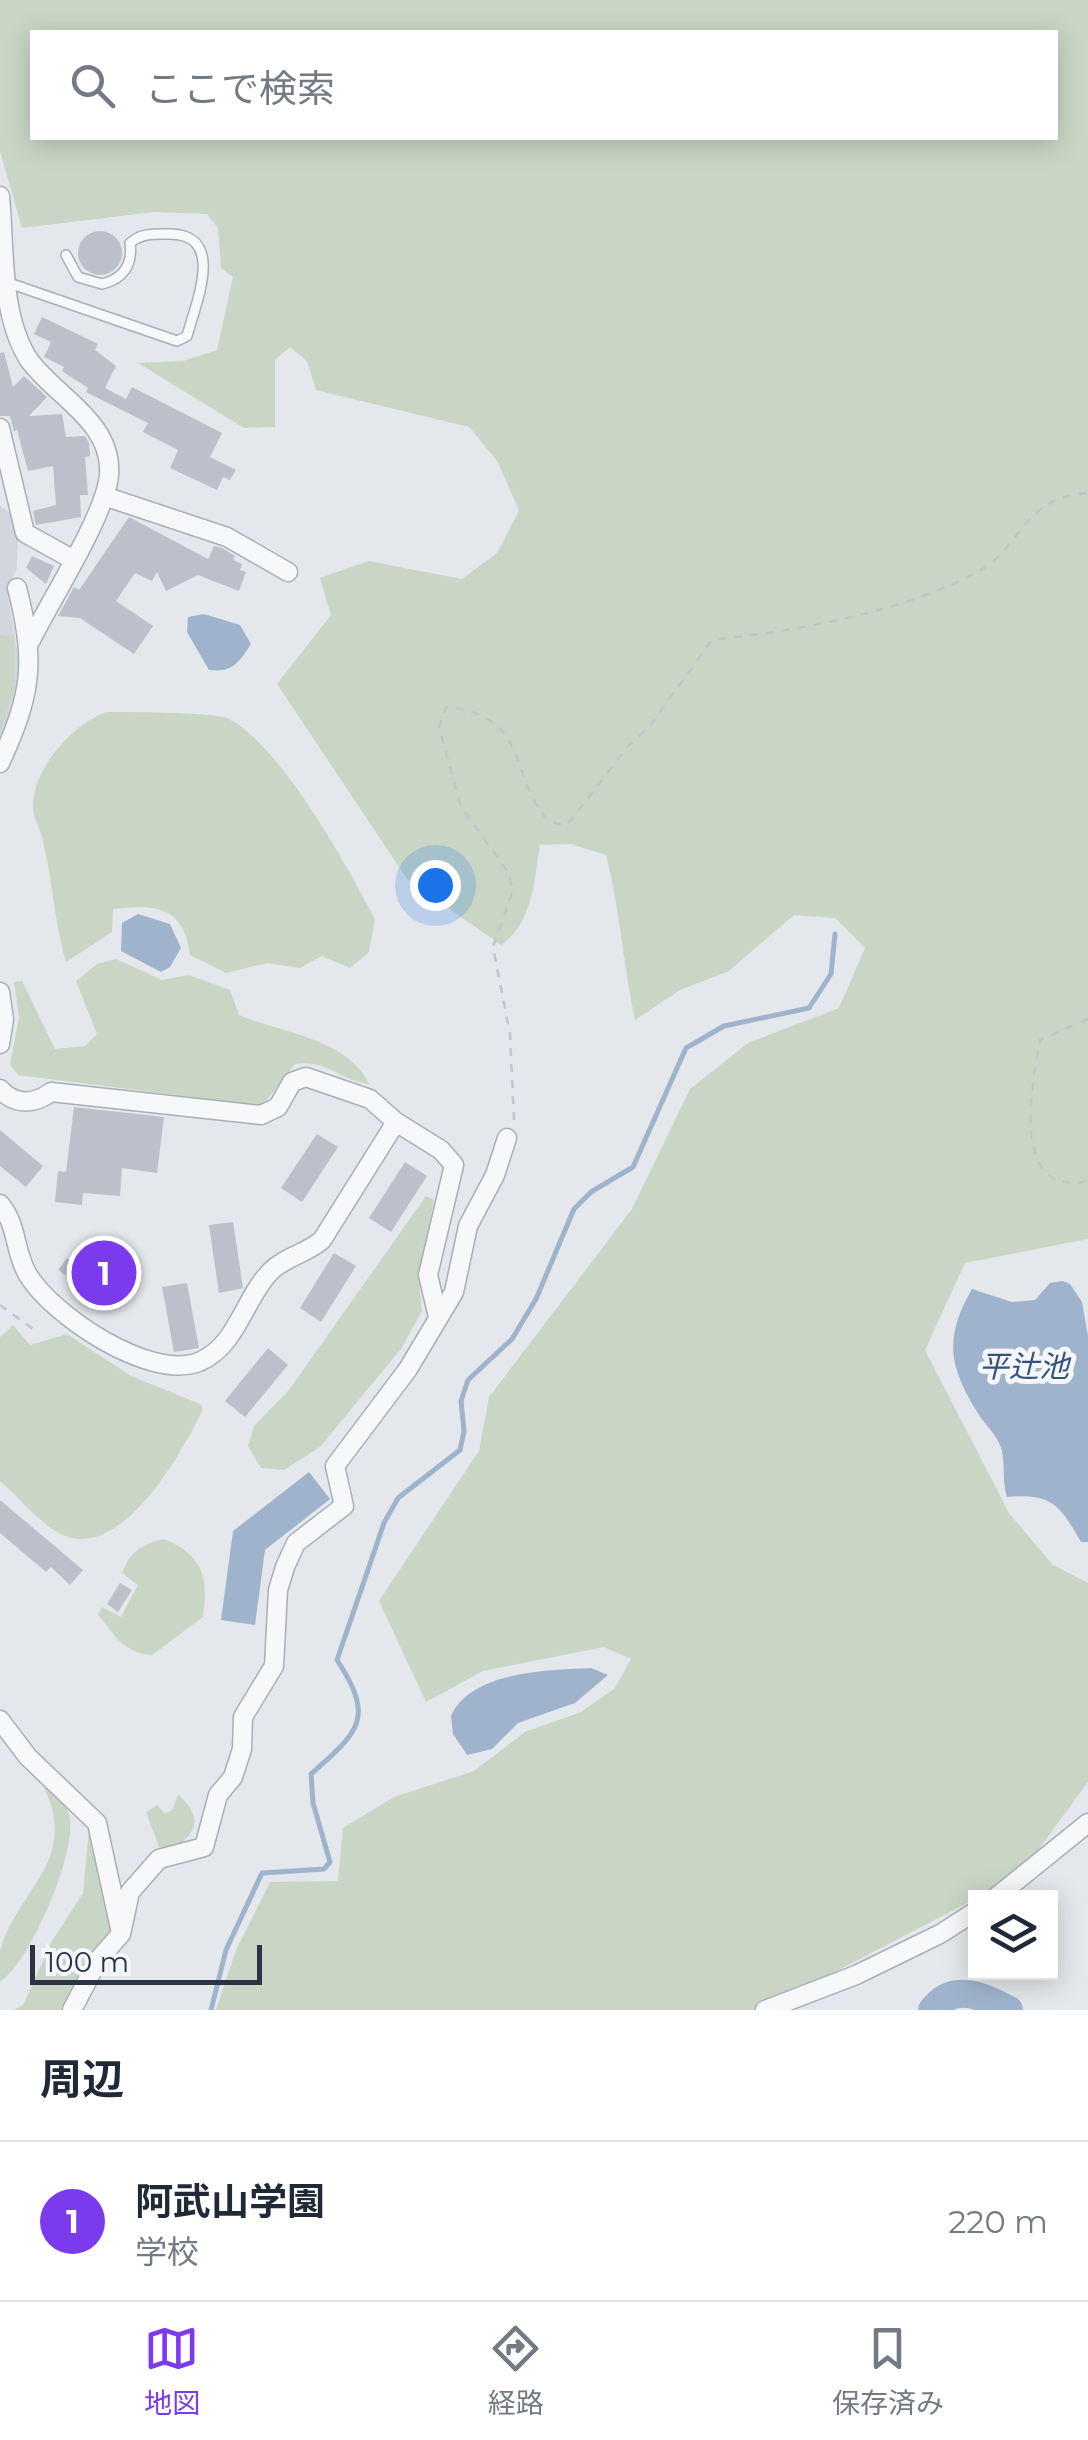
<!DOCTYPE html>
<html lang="ja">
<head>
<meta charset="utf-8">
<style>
  body { margin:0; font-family:Montserrat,"Noto Sans JP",sans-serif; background:#f6f6f7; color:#1f2937 }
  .controls { position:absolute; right:30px; bottom:30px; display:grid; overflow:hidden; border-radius:0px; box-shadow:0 5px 25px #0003 }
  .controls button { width:90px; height:90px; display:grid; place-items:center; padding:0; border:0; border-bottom:2px solid #e0e1e3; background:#fff; color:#1f2937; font:50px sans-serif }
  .scale { position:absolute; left:30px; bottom:25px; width:232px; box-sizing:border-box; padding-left:10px; border:5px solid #2b3445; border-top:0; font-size:28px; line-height:35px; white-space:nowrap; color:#2b3445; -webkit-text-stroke:8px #f4f6f9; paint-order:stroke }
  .you { position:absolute; left:435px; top:885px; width:35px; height:35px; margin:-25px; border:8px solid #fff; border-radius:50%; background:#1a73e8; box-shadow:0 0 0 15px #1a73e833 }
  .badge { display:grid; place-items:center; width:65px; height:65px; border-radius:50%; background:#7c3aed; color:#fff; font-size:32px; font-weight:700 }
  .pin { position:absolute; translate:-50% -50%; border:5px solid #fff; box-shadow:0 2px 10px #0006 }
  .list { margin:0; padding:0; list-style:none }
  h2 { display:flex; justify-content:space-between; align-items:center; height:130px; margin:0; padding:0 40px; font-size:42px }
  h2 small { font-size:32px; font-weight:400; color:#747a83 }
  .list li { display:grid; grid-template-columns:65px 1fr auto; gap:30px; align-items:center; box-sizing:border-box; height:160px; padding:0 40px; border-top:2px solid #e0e1e3 }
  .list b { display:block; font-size:38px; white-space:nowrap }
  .list p { margin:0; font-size:32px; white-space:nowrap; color:#747a83 }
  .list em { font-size:32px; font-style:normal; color:#747a83 }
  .icon { flex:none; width:55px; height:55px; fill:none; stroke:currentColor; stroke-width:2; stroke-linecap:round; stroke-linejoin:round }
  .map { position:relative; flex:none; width:1088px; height:2010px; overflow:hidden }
  .search { position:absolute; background:#fff; box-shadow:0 5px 25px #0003; left:30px; right:30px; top:30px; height:110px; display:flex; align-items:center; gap:25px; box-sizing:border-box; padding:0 35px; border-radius:0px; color:#747a83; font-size:38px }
  .sheet { height:290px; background:#fff }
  nav { display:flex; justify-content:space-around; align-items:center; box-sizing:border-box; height:140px; border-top:2px solid #e0e1e3; background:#fff; font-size:28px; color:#747a83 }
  nav a { display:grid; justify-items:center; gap:5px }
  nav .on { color:#7c3aed }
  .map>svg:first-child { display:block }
</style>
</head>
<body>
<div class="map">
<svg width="1088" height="2010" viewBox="0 0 1088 2010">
  <rect width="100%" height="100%" fill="#e4e7ec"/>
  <path fill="#d2d6de" d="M0,506L15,515L18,537L17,568L7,589L19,663L16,695L0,741Z"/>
  <path fill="#c9d6c5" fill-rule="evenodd" d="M0,0H1088V1239L965,1263L925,1350L1009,1513L1053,1565L1088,1583V1782L1019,1876L762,2010H216L236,1950L270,1882L338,1881L343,1828L394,1797L474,1771L525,1732L581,1712L615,1688L631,1659L604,1647L483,1671L426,1702L379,1601L479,1451L489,1397L632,1209L690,1089L748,1043L839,1008L865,948L835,918L794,915L729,971L680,990L635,1020C623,965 620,909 606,855L571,844L540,845C534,882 533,922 501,945L407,879L277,684L331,615L320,578L368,561L462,579L497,553L519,511L498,462L469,427L316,390L307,361L290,347L275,360V427L244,428L138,363L183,361L217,350L233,277L221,268L218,228L207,214L154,212L22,228L0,151ZM32,32H1056V138H32Z
    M0,635L14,637L15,687L0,732Z
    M106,712C126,712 216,712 229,719C282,747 347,866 375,919L369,952L350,968L322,956L300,968L268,963L226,973L190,955C184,906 156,904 113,909L112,932L66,962C54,922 53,882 43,841C41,829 32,817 33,804C35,766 72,725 106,712Z
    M116,959L162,980L189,975L230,990L239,1015C281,1033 348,1038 369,1084C341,1081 326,1059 295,1064L262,1106L18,1075L10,1065L19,1017L14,982L22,981L55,1049L85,1046L97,1034L76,981L97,964Z
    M426,1196L434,1200L419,1280L422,1311L401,1349L320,1447L284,1470L261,1468L248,1446L254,1426L289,1390Z
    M13,1325L30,1345L67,1334L131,1376L200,1404L203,1409C183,1451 124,1558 65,1536C42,1527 19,1497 0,1481V1337Z
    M164,1539C203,1555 209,1578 203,1617L152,1655C124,1653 114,1635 98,1614L102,1607L121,1617L138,1585L122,1573C130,1552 142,1544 164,1539Z
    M40,1780C52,1788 65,1801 69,1815C79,1850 29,1964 0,1982C0,1973 0,1960 0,1951C18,1886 84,1860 40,1780Z
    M178,1794C202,1816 199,1831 174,1849L159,1847L146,1812L157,1805L165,1814L173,1809Z
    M89,1829L93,1830L114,1932L65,2010H14L23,2005L52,1941L83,1893Z"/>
  <path fill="#9fb4cc" d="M204,614L240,625L251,644C239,662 233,673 209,670L187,632L188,617Z
    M138,914L170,924L181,948L170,967L161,972L121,951L122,923Z
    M1063,1281L1070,1284L1082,1302L1088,1336V1542H1081C1060,1506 1053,1493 1007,1497C1002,1480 1005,1467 1002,1451C1000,1440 988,1427 981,1418C950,1370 942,1341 972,1289L1012,1302L1035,1300L1050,1283Z
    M309,1472L330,1499L265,1550L255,1625L221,1620L233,1531Z
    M591,1668L608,1675L575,1703L518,1723L492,1749L467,1755L453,1734L451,1716C471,1671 548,1670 591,1668Z"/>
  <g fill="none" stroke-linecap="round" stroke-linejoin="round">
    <path stroke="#9fb4cc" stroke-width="5" d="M211,2010L226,1950L262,1873L324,1869L330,1862L313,1803L311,1774C360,1731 375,1718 337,1660L384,1523L398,1498L460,1450L464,1431L461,1401L468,1380L512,1339L536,1299L574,1209L591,1192L633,1167L686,1048L724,1026L809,1008L831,974L835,934"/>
    <path stroke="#9fb4cc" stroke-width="28" d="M932,2010C954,1981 984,1997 1009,2010"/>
  </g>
  <path fill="#bbc0ca" d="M78 253a22 22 0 1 1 44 0a22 22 0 1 1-44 0Z
    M42,317L98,344L95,350L116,366L105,388L126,399L132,387L222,433L210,457L236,470L230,480L223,477L217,490L170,468L178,450L143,432L148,423L86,392L88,388L62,371L64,367L44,357L51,342L34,334Z
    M4,352L13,387L24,376L47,397L29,416L62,414L66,437L85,436L89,443L90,456L85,457L88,495H80L81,517L36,525L33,511L56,505L53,466L28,471L17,430L14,432L10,416H0V353Z
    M129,517L208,559L214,546L222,548L235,556L233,560L242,564L240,570L246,572L239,591L198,575L166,591L157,572L152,581L135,573L116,601L153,626L134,654L80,618L58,616L74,587L79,590Z
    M32,556L54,566L46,584L26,568Z
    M74,1107L164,1117L157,1173L122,1168L120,1196L83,1193L82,1205L55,1202L58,1171L66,1172Z
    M0,1130L43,1166L26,1187L0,1166Z
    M317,1134L338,1147L302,1202L281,1188Z
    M405,1162L427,1176L391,1232L369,1218Z
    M233,1222L243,1288L219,1293L209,1225Z
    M94,1248L125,1271L111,1290L91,1275L82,1287L58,1270L67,1258L80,1267Z
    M334,1253L356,1266L321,1322L300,1308Z
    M187,1283L199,1348L174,1352L162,1287Z
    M268,1348L288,1365L245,1417L225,1401Z
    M0,1500L83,1570L70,1585L51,1567L46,1572L0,1533Z
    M120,1583L132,1590L118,1612L107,1604Z"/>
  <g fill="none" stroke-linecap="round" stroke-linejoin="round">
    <defs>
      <path id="lane" d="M6,282L177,341L187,336C196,302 227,233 168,234C153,234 142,233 130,243C133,265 123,279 102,284L78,277L66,255"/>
      <path id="street" d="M0,196C5,249 0,315 29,360C56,397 113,422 109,475C106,514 50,601 31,640
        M0,428L25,533L72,559
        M104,496L227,537L288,572
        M0,763C32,694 36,661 17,588
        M0,992L4,1019L0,1044
        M0,1089C14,1105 34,1105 51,1092L261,1115L278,1107L292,1082L306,1077L370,1099L396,1122L441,1150L454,1165L428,1275L438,1317
        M0,1204C18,1225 14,1252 28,1275C53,1316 150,1381 199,1362C237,1346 244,1299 270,1272C284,1257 306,1254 322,1240L396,1122
        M0,1720L28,1757L97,1823L121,1933
        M995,1898L1088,1823
        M72,2010L98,1960L121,1934L130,1892L159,1859L204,1847L218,1795L233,1777L242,1749L243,1717L274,1666L278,1590L285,1567L296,1543L344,1506L335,1466L408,1369L454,1292L468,1226L495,1175L507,1138
        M765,2010L856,1975L940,1934L976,1911"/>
    </defs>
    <use href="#lane" stroke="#a9aeb7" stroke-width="12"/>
    <use href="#street" stroke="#a9aeb7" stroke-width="21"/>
    <path stroke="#c2c5cb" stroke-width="2.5" stroke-dasharray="8 8" stroke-linecap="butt" d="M1088,1019L1040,1040C1032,1085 1009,1198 1088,1181
      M514,1120L510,1034L493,947L513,891L508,872L461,807L439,727L446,707C532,716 507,775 549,822L567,825L629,745L649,727L712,640C796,631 905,612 979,571C1022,547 1023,497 1088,493
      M0,1305L33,1329"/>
    <use href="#lane" stroke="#f7f8fa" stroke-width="9"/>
    <use href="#street" stroke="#f7f8fa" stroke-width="18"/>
  </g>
  <g text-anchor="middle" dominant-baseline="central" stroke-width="10" stroke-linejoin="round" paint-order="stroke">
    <g font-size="30" font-style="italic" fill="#34527a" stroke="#f4f6f9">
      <text x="1024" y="1366">平辻池</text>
    </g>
  </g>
</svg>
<div class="controls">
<button><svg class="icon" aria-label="layers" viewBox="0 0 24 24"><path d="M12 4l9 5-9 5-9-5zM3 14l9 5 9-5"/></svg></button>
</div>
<div class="scale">100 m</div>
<div class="you"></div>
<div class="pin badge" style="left:104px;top:1273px">1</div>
<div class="search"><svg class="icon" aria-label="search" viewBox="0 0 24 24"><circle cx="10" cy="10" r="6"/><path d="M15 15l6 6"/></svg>ここで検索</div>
</div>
<section class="sheet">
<h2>周辺<small></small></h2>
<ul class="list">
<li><span class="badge">1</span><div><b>阿武山学園</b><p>学校</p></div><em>220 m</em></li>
</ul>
</section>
<nav>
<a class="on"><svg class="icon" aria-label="map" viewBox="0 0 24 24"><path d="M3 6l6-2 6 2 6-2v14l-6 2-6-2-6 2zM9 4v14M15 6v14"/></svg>地図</a>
<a><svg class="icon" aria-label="directions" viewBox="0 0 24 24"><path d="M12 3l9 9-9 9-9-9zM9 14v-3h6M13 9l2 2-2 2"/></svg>経路</a>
<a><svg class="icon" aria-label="saved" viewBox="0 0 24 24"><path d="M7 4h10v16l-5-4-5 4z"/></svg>保存済み</a>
</nav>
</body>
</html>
